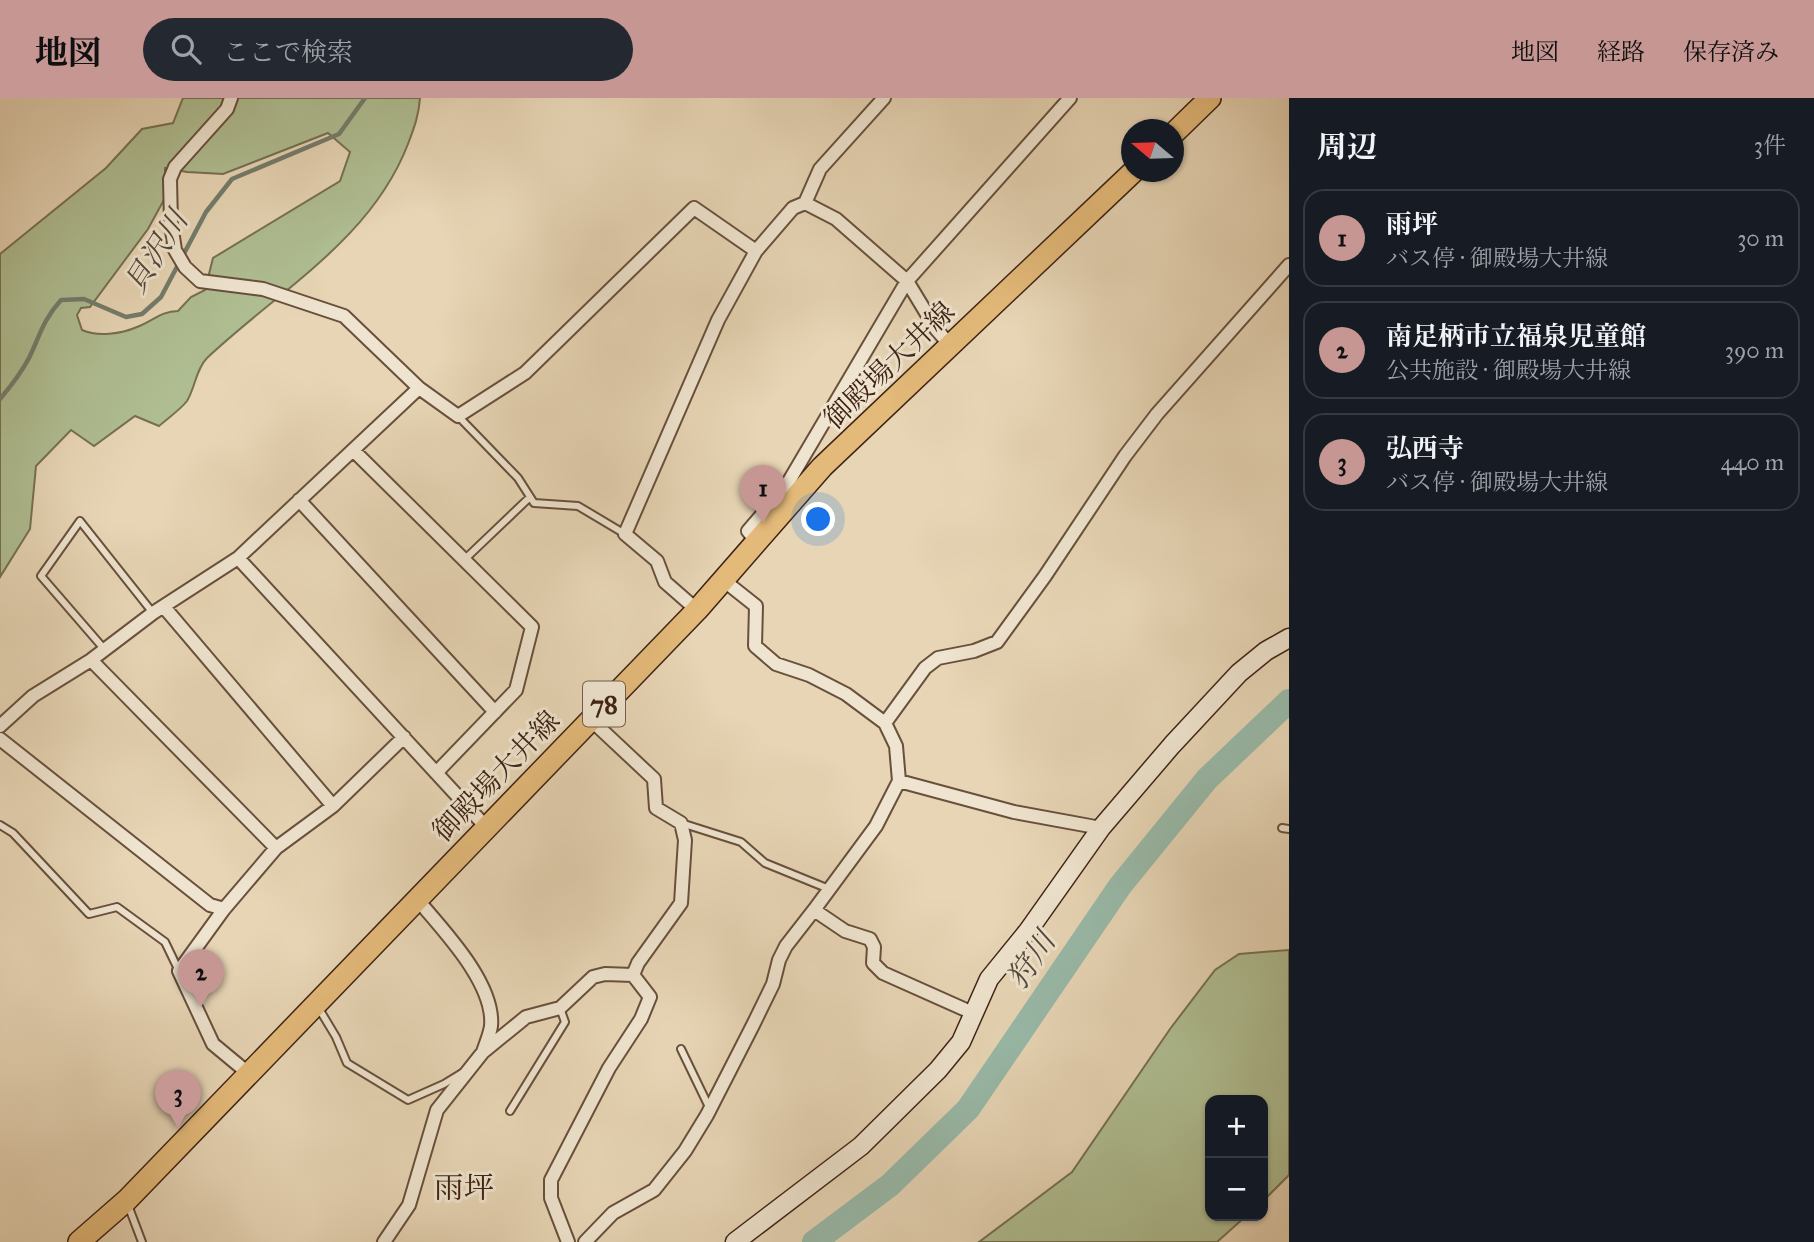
<!DOCTYPE html>
<html lang="ja">
<head>
<meta charset="utf-8">
<style>
  body { margin:0; font-family:"IM FELL Great Primer","Noto Serif JP",serif; background:#242831; color:#f1f3f6 }
  .controls { position:absolute; right:21px; bottom:21px; display:grid; overflow:hidden; border-radius:14px; box-shadow:0 2px 5px #0004 }
  .controls button { width:63px; height:63px; display:grid; place-items:center; padding:0; border:0; border-bottom:2px solid #363941; background:#171b24; color:#f1f3f6; font:35px sans-serif }
  .compass { position:absolute; left:1121px; top:21px; width:63px; height:63px; border-radius:50%; background:#171b24; box-shadow:0 2px 5px #0004; rotate:289deg }
  .you { position:absolute; left:819px; top:422px; width:24px; height:24px; margin:-18px; border:5px solid #fff; border-radius:50%; background:#1a73e8; box-shadow:0 0 0 10px #1a73e833 }
  .badge { display:grid; place-items:center; width:46px; height:46px; border-radius:50%; background:#c59692; color:#111; font-size:23px; font-weight:700 }
  .pin { position:absolute; translate:-50% -58px; filter:drop-shadow(0 2px 4px #0008) }
  .pin::after { content:''; position:absolute; top:37px; width:24px; height:21px; background:inherit; clip-path:polygon(0 0,100% 0,50% 100%) }
  .list { margin:0; padding:0; list-style:none }
  h2 { display:flex; justify-content:space-between; align-items:center; height:91px; margin:0; padding:0 28px; font-size:30px }
  h2 small { font-size:23px; font-weight:400; color:#9ea1a6 }
  .list li { display:grid; grid-template-columns:46px 1fr auto; gap:21px; align-items:center; box-sizing:border-box; height:98px; margin:0 14px 14px; padding:0 14px; border:2px solid #363941; border-radius:21px }
  .list b { display:block; font-size:26px; white-space:nowrap }
  .list p { margin:0; font-size:23px; white-space:nowrap; color:#9ea1a6 }
  .list em { font-size:23px; font-style:normal; color:#9ea1a6 }
  .icon { flex:none; width:38px; height:38px; fill:none; stroke:currentColor; stroke-width:2; stroke-linecap:round; stroke-linejoin:round }
  .map { position:relative; flex:none; width:1289px; height:1144px; overflow:hidden }
  header { display:flex; align-items:center; gap:42px; box-sizing:border-box; height:98px; padding:0 35px; background:#c59692; color:#111 }
  header strong { font-size:33px }
  nav { display:flex; gap:38px; margin-inline-start:auto; font-size:24px }
  .search { width:490px; height:63px; background:#242831; display:flex; align-items:center; gap:18px; box-sizing:border-box; padding:0 24px; border-radius:38px; color:#9ea1a6; font-size:26px }
  main { display:flex }
  aside { flex:1; background:#171b24 }
  .map>svg:first-child { display:block }
</style>
</head>
<body>
<header>
<strong>地図</strong>
<div class="search"><svg class="icon" aria-label="search" viewBox="0 0 24 24"><circle cx="10" cy="10" r="6"/><path d="M15 15l6 6"/></svg>ここで検索</div>
<nav><a>地図</a><a>経路</a><a>保存済み</a></nav>
</header>
<main>
<div class="map">
<svg width="1289" height="1144" viewBox="0 0 1289 1144">
  <rect width="100%" height="100%" fill="#e7d5b5"/>
  <filter id="stains"><feTurbulence type="fractalNoise" baseFrequency=".00286" numOctaves="4"/><feColorMatrix values="0 0 0 0 .2 0 0 0 0 .09 0 0 0 0 .02 0 0 0 .5 -.17"/></filter>
  <radialGradient id="worn" r=".72"><stop offset=".6" stop-color="#630" stop-opacity="0"/><stop offset="1" stop-color="#630" stop-opacity=".3"/></radialGradient>
  <path fill="#afbe92" stroke="#767054" stroke-width="2" fill-rule="evenodd" d="M183,0H420C419,17 414,30 408,46C371,142 279,192 207,260C196,271 195,290 187,303C180,312 168,320 159,328L135,318L94,348L71,332L36,368L30,431L0,479V156L106,70L142,31L173,25ZM328,35L350,54L340,83L213,160L205,192L191,199L178,213C161,213 153,223 137,229C121,236 98,239 82,232L77,217L81,210L90,209L148,131L165,100V70L187,74L223,76Z
    M1289,852V1077L1263,1103V1002H1210V1118H1246L1217,1144H979L1072,1074L1170,931L1215,872L1239,856Z"/>
  <g fill="none" stroke-linecap="round" stroke-linejoin="round">
    <path stroke="#747d6d" stroke-width="4.5" d="M0,301C11,288 21,275 29,260C40,237 43,222 61,202L84,201L126,219L142,216L161,199L206,114L232,81L339,36L365,0"/>
    <path stroke="#98b9a8" stroke-width="24" d="M814,1144L890,1087L968,1011L1120,788L1207,681L1289,603"/>
    <defs>
      <path id="lane" d="M458,318L518,380L534,405L578,408L625,436
        M464,462L530,399
        M105,552L41,478L80,423L153,515
        M681,725L741,744L765,765L829,791
        M0,727L13,735L89,816L117,809L165,844L179,873
        M1282,730L1289,731
        M318,909L336,939L347,965L408,1002L444,986L462,975
        M681,951L709,1009
        M510,1013L565,924L560,910
        M128,1107L142,1144"/>
      <path id="street" d="M231,0L227,11L175,69L170,81L171,126L175,152L185,169L200,183L263,191L344,218L419,290L458,318L525,275L694,110L756,153
        M805,105L836,121L907,183L936,231L950,247
        M353,352L532,529L516,592L436,675
        M299,402L495,614
        M756,443L748,433L785,390L907,183L1070,0
        M238,460L487,730
        M722,481L756,508L755,548L776,566L809,577L846,596L885,625L896,648L899,683L876,728L814,812L845,833L870,841L874,849L873,865L883,875L975,916
        M164,509L333,708
        M697,512L665,484L657,463L625,436L718,222L756,153L793,110L805,105L820,71L884,0
        M91,562L276,750
        M590,621L654,681L656,710L681,725L685,742L681,805L638,865L633,877
        M885,625L925,570L938,560L974,553L997,544L1045,478L1125,358L1157,316L1289,167
        M0,628L33,598L91,562L153,515L238,460L419,290
        M0,641L210,807L224,811L276,750L333,708L404,639
        M899,683L1014,714L1101,730
        M416,800C442,831 495,885 491,928C490,936 486,945 483,954
        M224,811L179,873L213,946L248,975
        M384,1144L409,1107L437,1012L483,954L526,919L560,910L593,879L605,876L633,877
        M568,1144L551,1100V1082L609,970L641,921L650,899L633,877
        M585,1144L613,1115L654,1092L685,1053L707,1017L753,927L773,886L779,862L786,848L814,812"/>
      <path id="secondary" d="M735,1144L861,1048L938,972L961,944L989,881L1028,833L1101,730L1172,647L1239,575L1266,553L1289,540"/>
      <path id="primary" d="M1174,35L1210,0
        M79,1144L127,1102L697,512L822,369L1133,74"/>
    </defs>
    <use href="#lane" stroke="#68503d" stroke-width="10"/>
    <use href="#street" stroke="#68503d" stroke-width="16"/>
    <use href="#secondary" stroke="#3e2315" stroke-width="21"/>
    <use href="#primary" stroke="#3e2315" stroke-width="24"/>
    <use href="#lane" stroke="#efe4cf" stroke-width="6"/>
    <use href="#street" stroke="#efe4cf" stroke-width="12"/>
    <use href="#secondary" stroke="#efe4cf" stroke-width="18"/>
    <use href="#primary" stroke="#e4ba7a" stroke-width="21"/>
  </g>
  <g text-anchor="middle" dominant-baseline="central" stroke-width="6" stroke-linejoin="round" paint-order="stroke">
    <rect fill="#efe4cf" stroke="#735d4d" stroke-width="2" x="583" y="583.5" width="42" height="45" rx="5"/>
    <g font-size="26" font-weight="bold" fill="#3e2315">
      <text x="604" y="606">78</text>
    </g>
    <g font-size="28" fill="#3e2315" stroke="#efe4cf">
      <text transform="translate(889 267) rotate(-44)">御殿場大井線</text>
      <text transform="translate(496 678) rotate(-46)">御殿場大井線</text>
    </g>
    <g font-size="30" font-style="italic" fill="#54483a" stroke="#efe4cf">
      <text transform="translate(156 154) rotate(-58)">貝沢川</text>
      <text transform="translate(1031 862) rotate(-56)">狩川</text>
    </g>
    <g font-size="30" fill="#3e2315" stroke="#efe4cf">
      <text x="464" y="1090">雨坪</text>
    </g>
  </g>
  <rect width="100%" height="100%" filter="url(#stains)"/>
  <rect width="100%" height="100%" fill="url(#worn)"/>
</svg>
<div class="controls">
<button>+</button>
<button>−</button>
</div>
<svg class="compass" viewBox="-18 -18 36 36"><path d="M0-13l5 13h-10z" fill="#e53935"/><path d="M0 13l5-13h-10z" fill="#9ea1a6"/></svg>
<div class="you"></div>
<div class="pin badge" style="left:763px;top:425px">1</div>
<div class="pin badge" style="left:201px;top:909px">2</div>
<div class="pin badge" style="left:178px;top:1030px">3</div>
</div>
<aside>
<h2>周辺<small>3件</small></h2>
<ul class="list">
<li><span class="badge">1</span><div><b>雨坪</b><p>バス停 · 御殿場大井線</p></div><em>30 m</em></li>
<li><span class="badge">2</span><div><b>南足柄市立福泉児童館</b><p>公共施設 · 御殿場大井線</p></div><em>390 m</em></li>
<li><span class="badge">3</span><div><b>弘西寺</b><p>バス停 · 御殿場大井線</p></div><em>440 m</em></li>
</ul>
</aside>
</main>
</body>
</html>
